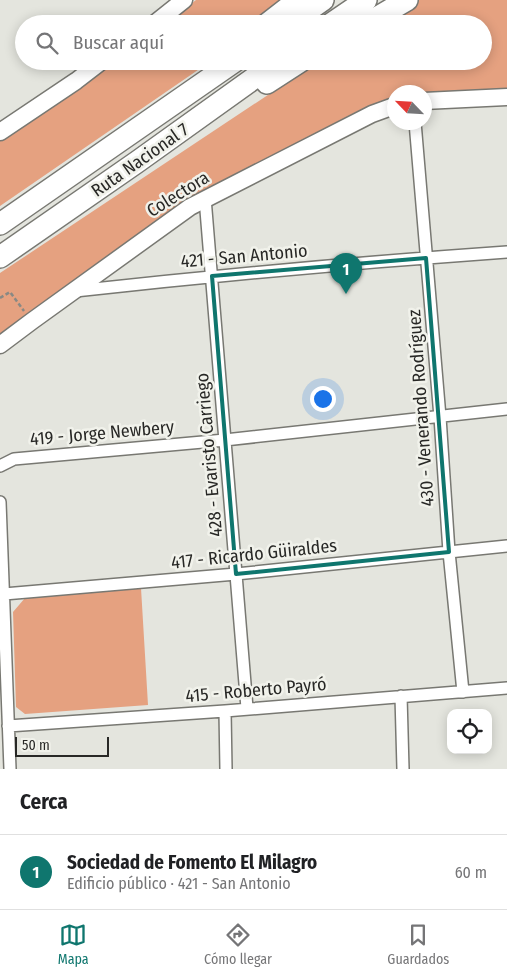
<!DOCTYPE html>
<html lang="es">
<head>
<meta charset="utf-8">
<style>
  body { margin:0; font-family:"Fira Sans Condensed",sans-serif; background:#f6f6f6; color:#202124 }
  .controls { position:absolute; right:15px; bottom:15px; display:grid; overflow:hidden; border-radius:10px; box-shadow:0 2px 12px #0003 }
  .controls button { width:45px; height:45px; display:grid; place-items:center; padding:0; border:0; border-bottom:1px solid #e0e0e0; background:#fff; color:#202124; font:25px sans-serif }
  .compass { position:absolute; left:387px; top:85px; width:45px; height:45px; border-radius:50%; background:#fff; box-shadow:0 2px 12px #0003; rotate:295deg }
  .scale { position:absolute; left:15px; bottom:12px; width:94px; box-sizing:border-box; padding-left:5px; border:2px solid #282826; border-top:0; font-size:14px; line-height:18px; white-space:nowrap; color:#282826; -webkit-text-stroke:4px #f1f2eb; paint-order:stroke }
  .you { position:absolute; left:322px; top:398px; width:18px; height:18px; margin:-12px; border:4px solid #fff; border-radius:50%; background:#1a73e8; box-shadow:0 0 0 8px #1a73e833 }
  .badge { display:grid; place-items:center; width:32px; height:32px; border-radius:50%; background:#0f766e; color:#fff; font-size:16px; font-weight:700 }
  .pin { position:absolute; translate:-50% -41px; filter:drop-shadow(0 1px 2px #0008) }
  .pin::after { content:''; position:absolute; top:26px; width:18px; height:15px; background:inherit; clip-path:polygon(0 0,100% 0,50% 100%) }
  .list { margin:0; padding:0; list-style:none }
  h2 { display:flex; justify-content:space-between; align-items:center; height:65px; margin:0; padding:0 20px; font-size:21px }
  h2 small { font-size:16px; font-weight:400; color:#757577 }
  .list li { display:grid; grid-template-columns:32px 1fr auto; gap:15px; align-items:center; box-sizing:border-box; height:75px; padding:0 20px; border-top:1px solid #e0e0e0 }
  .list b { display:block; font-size:19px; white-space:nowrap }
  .list p { margin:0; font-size:16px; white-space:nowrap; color:#757577 }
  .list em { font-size:16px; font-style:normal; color:#757577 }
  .icon { flex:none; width:28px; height:28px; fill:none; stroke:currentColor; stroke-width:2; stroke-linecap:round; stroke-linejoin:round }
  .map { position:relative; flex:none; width:507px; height:769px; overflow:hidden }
  .search { position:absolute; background:#fff; box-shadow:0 2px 12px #0003; left:15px; right:15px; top:15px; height:55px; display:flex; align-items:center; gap:12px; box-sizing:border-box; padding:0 18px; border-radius:28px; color:#757577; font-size:19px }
  .sheet { height:140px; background:#fff }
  nav { display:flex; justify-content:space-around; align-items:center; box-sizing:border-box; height:70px; border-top:1px solid #e0e0e0; background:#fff; font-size:14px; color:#757577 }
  nav a { display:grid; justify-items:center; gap:2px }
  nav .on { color:#0f766e }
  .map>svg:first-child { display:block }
</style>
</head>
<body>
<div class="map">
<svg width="507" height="769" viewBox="0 0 507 769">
  <rect width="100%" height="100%" fill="#e4e5de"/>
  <path fill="#e5a180" d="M196,0H301L267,24H165Z
    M396,0H507V91L425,95L424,92H394V100L358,111L189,202L0,344V273L319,61H483V24H368Z
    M113,61H211L0,206V141Z
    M141,588L148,705L25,714L16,707L13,612L25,598Z"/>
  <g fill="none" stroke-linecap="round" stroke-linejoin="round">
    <defs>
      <path id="street" d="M415,122L440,417L449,552L463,692
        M205,198L247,708
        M75,291C219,275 363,262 507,252
        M0,466L14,459L225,440L507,409
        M0,502L10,769
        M4,594L236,574L507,546
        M401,696L403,769
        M225,711L226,769
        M8,726L225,711L507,688"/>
      <path id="secondary" d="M154,24L184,0
        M424,101L507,97
        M0,132L76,81L102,61
        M0,345L32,321L190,207L372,114L394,106"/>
      <path id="highway" d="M267,24L298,0
        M289,24L323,0
        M331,24L366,0
        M366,24L407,0
        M267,83L301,61
        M0,224L235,61
        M0,257L137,162L278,61"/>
    </defs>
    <use href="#street" stroke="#787872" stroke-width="14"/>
    <use href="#secondary" stroke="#787872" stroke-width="19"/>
    <use href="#highway" stroke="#787872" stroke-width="24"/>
    <path stroke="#888984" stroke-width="2.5" stroke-dasharray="4 2.5" stroke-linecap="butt" d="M0,298L10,292L24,311"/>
    <use href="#street" stroke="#fff" stroke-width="11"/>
    <use href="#secondary" stroke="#fff" stroke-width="16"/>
    <use href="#highway" stroke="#fff" stroke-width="21"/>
  </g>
  <path fill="none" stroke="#0f766e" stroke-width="4" stroke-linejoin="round" d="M426,258L449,552L236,574L212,276Z"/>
  <g text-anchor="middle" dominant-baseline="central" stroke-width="5" stroke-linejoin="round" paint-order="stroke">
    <g font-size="18" fill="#282826" stroke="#f1f2eb">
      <text transform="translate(140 160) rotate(-35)">Ruta Nacional 7</text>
      <text transform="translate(178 194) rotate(-32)">Colectora</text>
      <text transform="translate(244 256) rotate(-5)">421 - San Antonio</text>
      <text transform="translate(421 408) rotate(-94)">430 - Venerando Rodríguez</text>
      <text transform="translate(102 433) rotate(-5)">419 - Jorge Newbery</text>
      <text transform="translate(209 455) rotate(-95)">428 - Evaristo Carriego</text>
      <text transform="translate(254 554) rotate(-6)">417 - Ricardo Güiraldes</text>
      <text transform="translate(256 690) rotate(-5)">415 - Roberto Payró</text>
    </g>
  </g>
</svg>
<div class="controls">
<button><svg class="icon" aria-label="locate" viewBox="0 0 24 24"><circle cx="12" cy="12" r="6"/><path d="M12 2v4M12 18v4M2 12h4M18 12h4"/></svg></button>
</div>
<svg class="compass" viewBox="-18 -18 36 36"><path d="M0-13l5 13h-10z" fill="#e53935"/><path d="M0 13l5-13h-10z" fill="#757577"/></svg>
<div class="scale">50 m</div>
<div class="you"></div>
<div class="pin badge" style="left:346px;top:294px">1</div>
<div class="search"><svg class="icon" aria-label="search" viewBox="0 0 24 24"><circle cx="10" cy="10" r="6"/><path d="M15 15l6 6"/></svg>Buscar aquí</div>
</div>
<section class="sheet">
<h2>Cerca<small></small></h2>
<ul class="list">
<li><span class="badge">1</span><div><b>Sociedad de Fomento El Milagro</b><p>Edificio público · 421 - San Antonio</p></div><em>60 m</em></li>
</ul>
</section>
<nav>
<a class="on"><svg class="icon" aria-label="map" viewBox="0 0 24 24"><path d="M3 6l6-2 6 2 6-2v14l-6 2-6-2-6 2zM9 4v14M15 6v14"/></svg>Mapa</a>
<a><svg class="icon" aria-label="directions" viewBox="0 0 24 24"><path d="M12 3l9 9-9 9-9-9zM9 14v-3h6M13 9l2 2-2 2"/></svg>Cómo llegar</a>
<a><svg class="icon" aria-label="saved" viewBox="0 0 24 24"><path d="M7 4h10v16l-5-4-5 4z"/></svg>Guardados</a>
</nav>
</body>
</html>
